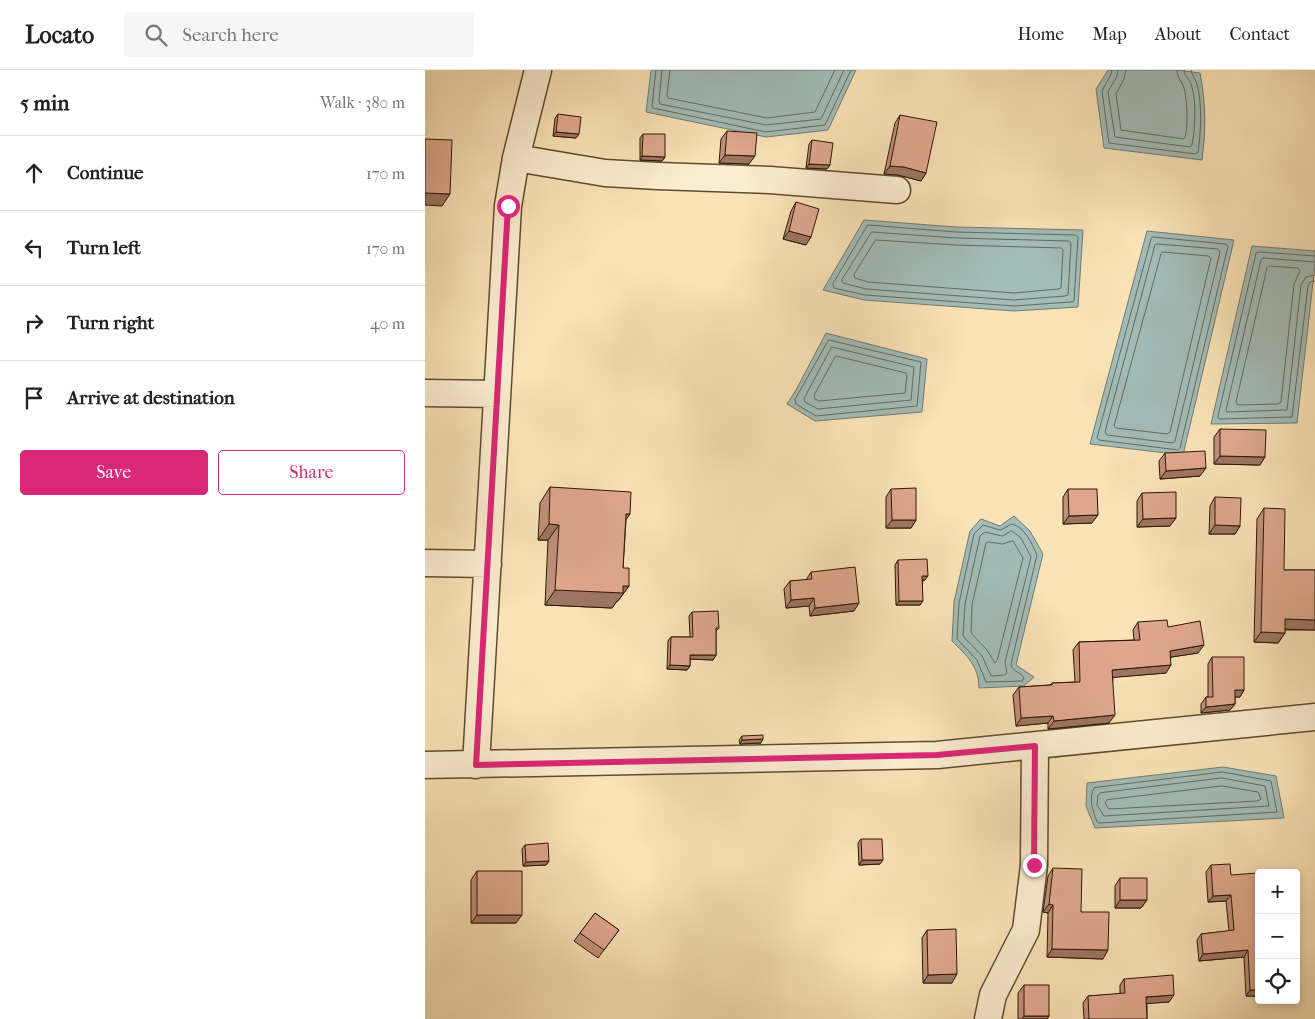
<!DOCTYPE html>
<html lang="en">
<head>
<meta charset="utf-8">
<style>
  body { margin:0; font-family:"IM FELL French Canon",serif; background:#f6f6f6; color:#222 }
  .controls { position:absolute; right:15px; bottom:15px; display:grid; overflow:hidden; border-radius:5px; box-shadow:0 2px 8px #0003 }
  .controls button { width:45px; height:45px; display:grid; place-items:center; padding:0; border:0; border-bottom:1px solid #e0e0e0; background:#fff; color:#222; font:25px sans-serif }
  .stop { position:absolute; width:15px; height:15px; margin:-11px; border:4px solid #db2777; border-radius:50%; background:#fff }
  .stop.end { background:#db2777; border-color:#fff; box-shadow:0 1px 5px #0008 }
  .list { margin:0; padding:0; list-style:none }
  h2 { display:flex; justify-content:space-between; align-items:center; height:65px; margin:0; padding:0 20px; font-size:21px }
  h2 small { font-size:16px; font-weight:400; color:#767676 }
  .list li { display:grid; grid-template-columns:32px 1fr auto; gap:15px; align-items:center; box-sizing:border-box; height:75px; padding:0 20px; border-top:1px solid #e0e0e0 }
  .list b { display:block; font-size:19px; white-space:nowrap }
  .list em { font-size:16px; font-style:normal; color:#767676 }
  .actions { display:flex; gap:10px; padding:15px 20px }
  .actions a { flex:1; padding:11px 0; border:1px solid #db2777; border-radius:5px; text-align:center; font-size:18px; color:#db2777 }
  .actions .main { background:#db2777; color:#fff }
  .icon { flex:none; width:28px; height:28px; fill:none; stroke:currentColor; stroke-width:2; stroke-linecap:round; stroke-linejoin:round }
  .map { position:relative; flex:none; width:890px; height:949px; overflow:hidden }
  header { display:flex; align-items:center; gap:30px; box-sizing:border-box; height:70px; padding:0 25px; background:#fff; border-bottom:1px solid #e0e0e0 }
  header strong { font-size:24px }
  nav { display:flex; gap:28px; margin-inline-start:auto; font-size:18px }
  .search { width:350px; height:45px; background:#f6f6f6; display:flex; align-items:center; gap:12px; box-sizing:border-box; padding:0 18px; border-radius:5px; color:#767676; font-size:19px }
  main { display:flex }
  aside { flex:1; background:#fff }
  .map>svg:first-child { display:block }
</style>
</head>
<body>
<header>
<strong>Locato</strong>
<div class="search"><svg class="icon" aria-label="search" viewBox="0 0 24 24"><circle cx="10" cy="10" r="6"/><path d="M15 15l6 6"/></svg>Search here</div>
<nav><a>Home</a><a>Map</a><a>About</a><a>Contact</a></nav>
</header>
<main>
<aside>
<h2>5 min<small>Walk · 380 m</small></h2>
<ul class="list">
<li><svg class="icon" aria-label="ahead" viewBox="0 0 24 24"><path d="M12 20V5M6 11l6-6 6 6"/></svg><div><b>Continue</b></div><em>170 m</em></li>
<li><svg class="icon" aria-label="left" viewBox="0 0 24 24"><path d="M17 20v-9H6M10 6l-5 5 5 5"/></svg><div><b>Turn left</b></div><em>170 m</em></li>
<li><svg class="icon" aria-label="right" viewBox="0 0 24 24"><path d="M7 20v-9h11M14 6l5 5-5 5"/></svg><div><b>Turn right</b></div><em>40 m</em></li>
<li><svg class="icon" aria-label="arrive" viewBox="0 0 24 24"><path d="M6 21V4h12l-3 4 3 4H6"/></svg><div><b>Arrive at destination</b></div></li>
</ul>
<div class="actions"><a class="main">Save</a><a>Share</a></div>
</aside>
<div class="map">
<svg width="890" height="949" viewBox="0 0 890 949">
  <rect width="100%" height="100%" fill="#fae3b7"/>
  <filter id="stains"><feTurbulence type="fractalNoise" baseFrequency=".004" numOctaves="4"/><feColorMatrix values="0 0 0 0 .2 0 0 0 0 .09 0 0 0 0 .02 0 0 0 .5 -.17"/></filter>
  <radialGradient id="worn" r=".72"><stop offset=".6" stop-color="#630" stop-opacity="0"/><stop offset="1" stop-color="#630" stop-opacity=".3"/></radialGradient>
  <path fill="#a2bcb8" stroke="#727b6f" d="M226,0H431L403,60L341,67L221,42Z
    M683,0H753L775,3C781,33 781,59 777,90L679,78L671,19Z
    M439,150L531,157L658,160L653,237L589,241L439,230L398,220Z
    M722,161L809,170L758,385L665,374Z
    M827,176L890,181V195L872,353L786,354Z
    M401,263L502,289L497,342L390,351L362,334L371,320Z
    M589,446L605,461L618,484L591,595L609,607L599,616L554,618C554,596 541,585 527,571L529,532L545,461L556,449L575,456Z
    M798,697L851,706L859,748L670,758L661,736L662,713Z"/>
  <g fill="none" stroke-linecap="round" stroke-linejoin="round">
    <path stroke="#666a5d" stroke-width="1" d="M231,0L227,36L228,38L341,62L400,55L426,0
      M237,0L234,31L235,34L341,55L396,49L419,0
      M245,0L242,25L243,28L342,48L390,42L410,0
      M687,0L686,4L677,21L684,73L770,84L773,82C776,61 777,38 773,18C771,9 767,6 766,0
      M693,0L692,6L683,22L690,67L765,77L767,75C770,59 772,30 766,14C764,9 760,7 759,0
      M701,0L699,9L691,24L696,60L759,69C764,62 762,27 759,18C757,11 752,8 752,0
      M443,155L531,162L651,165L653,167L649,231L646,232L589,236L440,225L409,218L408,214Z
      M447,162L531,168L644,171L646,173L643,225L640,226L589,230L441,219L418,213L417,210Z
      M728,167L800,174L803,176L755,378L753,380L674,370L672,368L726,169Z
      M451,170L531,175L636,178L638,180L636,218L633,219L589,223L443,212L430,208L429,205Z
      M733,174L793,179L795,182L750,371L748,373L682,365L680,362L730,175Z
      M738,182L783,186L786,188L745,362L742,364L691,358L689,356L736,184Z
      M890,186L834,182L831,183L793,346L794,349L867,347L883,216L885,212L890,211
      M890,192L838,188L836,190L801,340L802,342L862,340L876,215L881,207L890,205
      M844,196L873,198L875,201L869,214L856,332L853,334L813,335L811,332L842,198Z
      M404,270L496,292L492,336L391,346L371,334L370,330Z
      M407,277L489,297L486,330L393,339L380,332L379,329Z
      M411,286L481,303L482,305L480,323L394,331L390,329L389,326Z
      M587,454C600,457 607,474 612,485L586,594C587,602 596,602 599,608L597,611L561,612L552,590L532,569L534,533L549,464L558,455L575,460Z
      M587,461L596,468L606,487L580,592L582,603L580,605L566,606L557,586L538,566L540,534L555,466L560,462L577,466Z
      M588,471L598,488L572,591L570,593L562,580L546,563L547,535L561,473L564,472L577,474Z
      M798,702L846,711L852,742L674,753L672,752C668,740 663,729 669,718Z
      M797,708L840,716L844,736L679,746L672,735L673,725L675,723Z
      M797,716L833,722L836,729L833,731L684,739L680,733L682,730Z"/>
    <defs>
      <path id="minor" d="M91,88L180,103L233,106L345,110L472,120
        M0,323L72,324
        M0,493L63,494
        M0,695L512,685L890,647
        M51,695L83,136L91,88L113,0
        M563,949L568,925L601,860L609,795L610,676"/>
    </defs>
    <use href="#minor" stroke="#5d4c2f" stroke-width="29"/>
    <use href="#minor" stroke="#fcedd0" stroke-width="26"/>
  </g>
  <path fill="#c1907a" stroke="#291902" d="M133,44L151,68L128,66L130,48Z
    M475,45L501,103L496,111L473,105L459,104L470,53Z
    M302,61L324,94L294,93L296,69Z
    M218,64L240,87L237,91L215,90V68Z
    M387,70L405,95L402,99L381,98L384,74Z
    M371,132L381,175L358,169L366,141Z
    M795,359L835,395L789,394V367Z
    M740,383L775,406L735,409L734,391Z
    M125,417L201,450L198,498L204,516L193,531H192L187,538L120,535L123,470H113L115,433Z
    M466,419L491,450L486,458H461V427Z
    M643,419L667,453L638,454V427Z
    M717,423L745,456L712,457V431Z
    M790,427L815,456L810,464H784L785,436Z
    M839,438L859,500H890V560H860V563L853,573L829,572L832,449Z
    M473,490L500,510H498L495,535H471L470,495Z
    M386,502L429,541L385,546L384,536L361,538L359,519L365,511L381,510Z
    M267,542L294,558L291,561V585L288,590L265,589V596L262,600L242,599L243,571L246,567H265L264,546Z
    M713,552L743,557L773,583L746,587L741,603L688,607L684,653L623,659V653L591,656L588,625L594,617L625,615L627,613L650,612L648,580L654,572L709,570L708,560Z
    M787,587L819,620L815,627H810V634L805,640L776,643V634L781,627H783V594Z
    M317,666L336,673L315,674L314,670Z
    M436,769L455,794L434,795L433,773Z
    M100,775L124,791L121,795L98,796L97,779Z
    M786,795L806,805L834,822V926H821L819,887L774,891L772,870L776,864L804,861L801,831L783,832L781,802Z
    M628,798L656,842L678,889L622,887L623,843L618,842L623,806Z
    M52,801L91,853H46V810Z
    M695,808L722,830L716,838H690V816Z
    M170,843L194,860L173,888L149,871Z
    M502,860L527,913H498L497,868Z
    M699,909L744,932L722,933V949H659L658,933L663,926L695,924V915Z
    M599,915L624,946L622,949H593V923Z"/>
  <path fill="#9d7563" stroke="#291902" d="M131,62L154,64L151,68L128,66Z
    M300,85L330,86L324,94L294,93Z
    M217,86L240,87L237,91L215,90Z
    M384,94L405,95L402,99L381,98Z
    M465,96L479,97L501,103L496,111L473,105L459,104Z
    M0,123L25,124L17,136L0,135Z
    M364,161L386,167L381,175L358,169Z
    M795,386L840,387L835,395L789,394Z
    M781,398L775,406L735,409L741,401Z
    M201,444H205L194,460Z
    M673,445L667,453L638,454L644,446Z
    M751,448L745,456L712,457L718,449Z
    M467,450H491L486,458H461Z
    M124,454L134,455L123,470H113Z
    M790,455L815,456L810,464H784Z
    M497,506H503L500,510H495Z
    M198,516H204L193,531H192L187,538L120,535L130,520Z
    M389,528L384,536L361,538L366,530Z
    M474,531H498L495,535H471Z
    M434,533L429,541L385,546L390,538Z
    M860,549L890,550V560L853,559Z
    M836,562L860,563L853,573L829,572Z
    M779,575L773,583L740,588L745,581Z
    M265,585H291L288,590L262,589Z
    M245,595L265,596L262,600L242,599Z
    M746,595L741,603L682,608L687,600Z
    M810,620H819L815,627H805Z
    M810,634L805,640L776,643L781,637Z
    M690,645L684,653L623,659L629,651Z
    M628,646L623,653L591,656L596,648Z
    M338,669L336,673L315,674L317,670Z
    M437,790H458L455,794L434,795Z
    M124,791L121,795L98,796L101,792Z
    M806,825L801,831L783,832L788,826Z
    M695,830H722L716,838H690Z
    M624,834L628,835L623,843L618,842Z
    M52,845H97L91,853H46Z
    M627,879L683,880L678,889L622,887Z
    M823,880L819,887L774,891L778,884Z
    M532,904L527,913H498L503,905Z
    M825,920H834V926H821Z
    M749,925L744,932L717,934L721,927Z
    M599,946H624L622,949H597Z"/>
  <path fill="#e0a78e" stroke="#291902" d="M133,44L156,47L154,64L131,62Z
    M475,45L512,52L501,103L479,97L465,96Z
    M302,61L332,63L330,86L300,85Z
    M218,64H240V87L217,86Z
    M0,69L27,70L25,124L0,123Z
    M387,70L408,73L405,95L384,94Z
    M371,132L394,139L386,167L364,161Z
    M795,359L841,360L840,387L795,386Z
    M780,381L781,398L741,401L740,383Z
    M125,417L206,422L205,444H201L198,498H204V516H198V523L130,520L134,455L124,454Z
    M491,418V450H467L466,419Z
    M643,419H672L673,445L644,446Z
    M751,422V448L718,449L717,423Z
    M790,427L816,428L815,456L790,455Z
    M839,438L860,439L859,500H890V550L860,549V563L836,562Z
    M502,489L503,506H497L498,531H474L473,490Z
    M430,497L434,533L390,538L389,528L366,530L365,511L387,509L386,502Z
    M293,541L294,558H291V585H265V596L245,595L246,567H268L267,542Z
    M742,550L743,557L775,551L779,575L745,581L746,595L687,600L690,645L629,651L628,646L596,648L594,617L627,615V613L655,612L654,572L715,570L713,552Z
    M787,587H819V620H810V634L781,637V627H788Z
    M338,665V669L317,670V666Z
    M436,769H457L458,790H437Z
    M123,773L124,791L101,792L100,775Z
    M805,794L806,805L832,803L834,822V920H825L823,880L778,884L776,864L809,860L806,825L788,826L786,795Z
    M628,798L657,799L656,842H684L683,880L627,879L628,835L624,834Z
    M52,801H97V845H52Z
    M695,808H722V830H695Z
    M170,843L194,860L179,880L155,863Z
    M531,859L532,904L503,905L502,860Z
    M748,905L749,925L721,927L722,949H664L663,926L700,923L699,909Z
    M599,915H624V946H599Z"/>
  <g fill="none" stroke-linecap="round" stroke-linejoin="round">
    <path stroke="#db2777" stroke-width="6" d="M83,136L51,695L512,685L610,676L609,795"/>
  </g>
  <rect width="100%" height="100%" filter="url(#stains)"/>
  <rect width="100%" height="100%" fill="url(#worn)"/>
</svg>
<div class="controls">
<button>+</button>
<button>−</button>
<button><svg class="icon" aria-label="locate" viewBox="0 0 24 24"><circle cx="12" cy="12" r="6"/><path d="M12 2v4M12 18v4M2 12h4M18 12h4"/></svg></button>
</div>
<div class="stop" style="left:83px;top:136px"></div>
<div class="stop end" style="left:609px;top:795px"></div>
</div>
</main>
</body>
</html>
